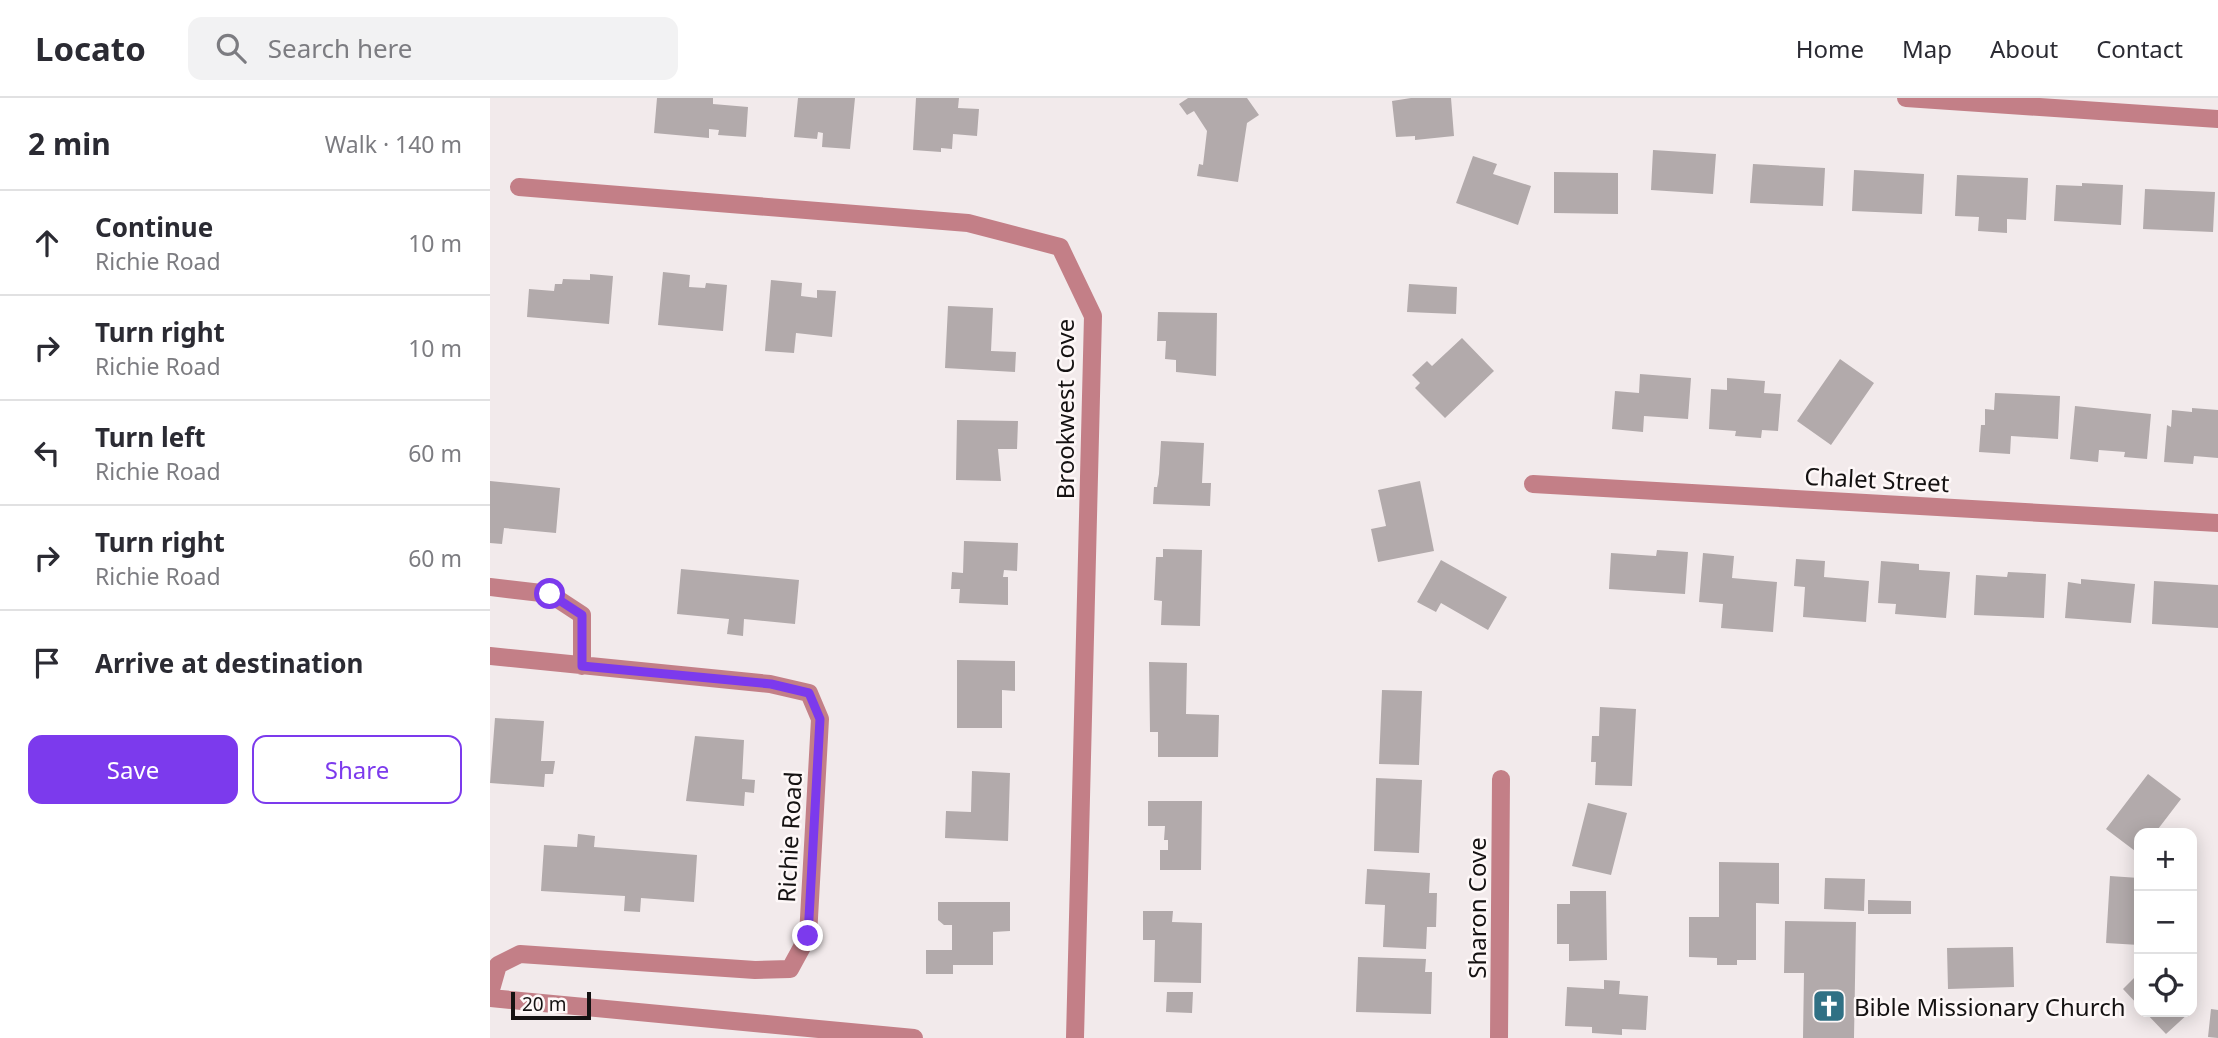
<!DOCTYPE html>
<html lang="en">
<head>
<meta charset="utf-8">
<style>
  body { margin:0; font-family:"Noto Sans",sans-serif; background:#f2f2f3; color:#2b2b33 }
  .controls { position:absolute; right:21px; bottom:21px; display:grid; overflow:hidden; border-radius:14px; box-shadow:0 4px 18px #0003 }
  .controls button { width:63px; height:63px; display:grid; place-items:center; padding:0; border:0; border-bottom:2px solid #e1e1e2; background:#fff; color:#2b2b33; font:35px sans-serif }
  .scale { position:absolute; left:21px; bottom:18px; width:80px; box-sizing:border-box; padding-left:7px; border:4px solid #151212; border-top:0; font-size:19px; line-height:24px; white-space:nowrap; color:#151212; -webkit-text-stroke:5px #fef8f8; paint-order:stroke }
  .stop { position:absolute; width:21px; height:21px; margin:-16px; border:5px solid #7c3aed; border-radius:50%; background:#fff }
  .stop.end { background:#7c3aed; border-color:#fff; box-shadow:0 2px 7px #0008 }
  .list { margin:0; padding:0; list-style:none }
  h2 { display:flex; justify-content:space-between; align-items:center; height:91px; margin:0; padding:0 28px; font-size:30px }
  h2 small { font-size:23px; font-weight:400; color:#7c7c81 }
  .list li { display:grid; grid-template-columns:46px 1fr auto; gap:21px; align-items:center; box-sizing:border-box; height:105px; padding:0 28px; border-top:2px solid #e1e1e2 }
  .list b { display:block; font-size:26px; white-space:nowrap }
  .list p { margin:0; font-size:23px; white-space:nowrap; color:#7c7c81 }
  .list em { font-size:23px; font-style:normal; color:#7c7c81 }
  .actions { display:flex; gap:14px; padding:21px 28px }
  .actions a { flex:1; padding:16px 0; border:2px solid #7c3aed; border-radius:14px; text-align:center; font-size:24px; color:#7c3aed }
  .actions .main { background:#7c3aed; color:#fff }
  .icon { flex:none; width:38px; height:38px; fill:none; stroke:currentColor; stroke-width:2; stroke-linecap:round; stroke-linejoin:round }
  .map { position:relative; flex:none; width:1728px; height:940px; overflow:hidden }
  header { display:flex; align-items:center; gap:42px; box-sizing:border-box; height:98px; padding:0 35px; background:#fff; border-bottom:2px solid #e1e1e2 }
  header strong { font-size:33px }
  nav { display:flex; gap:38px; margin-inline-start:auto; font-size:24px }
  .search { width:490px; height:63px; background:#f2f2f3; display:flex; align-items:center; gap:18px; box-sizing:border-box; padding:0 24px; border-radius:14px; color:#7c7c81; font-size:26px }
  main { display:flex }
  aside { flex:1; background:#fff }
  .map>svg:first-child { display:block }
</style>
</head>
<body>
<header>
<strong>Locato</strong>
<div class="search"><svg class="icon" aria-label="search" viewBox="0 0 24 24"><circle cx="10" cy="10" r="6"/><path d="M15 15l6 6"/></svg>Search here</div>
<nav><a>Home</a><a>Map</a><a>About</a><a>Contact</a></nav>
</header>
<main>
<aside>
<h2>2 min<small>Walk · 140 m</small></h2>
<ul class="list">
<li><svg class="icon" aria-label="ahead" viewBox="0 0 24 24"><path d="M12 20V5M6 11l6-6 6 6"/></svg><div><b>Continue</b><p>Richie Road</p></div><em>10 m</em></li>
<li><svg class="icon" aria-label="right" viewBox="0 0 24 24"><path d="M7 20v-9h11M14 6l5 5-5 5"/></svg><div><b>Turn right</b><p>Richie Road</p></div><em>10 m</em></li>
<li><svg class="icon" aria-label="left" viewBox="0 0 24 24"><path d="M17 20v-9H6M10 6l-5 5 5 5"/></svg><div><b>Turn left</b><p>Richie Road</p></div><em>60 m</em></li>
<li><svg class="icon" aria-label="right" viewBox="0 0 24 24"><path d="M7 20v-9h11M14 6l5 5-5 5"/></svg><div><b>Turn right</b><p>Richie Road</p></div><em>60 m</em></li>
<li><svg class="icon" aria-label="arrive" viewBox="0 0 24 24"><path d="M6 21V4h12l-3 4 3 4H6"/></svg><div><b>Arrive at destination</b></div></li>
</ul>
<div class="actions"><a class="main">Save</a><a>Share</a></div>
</aside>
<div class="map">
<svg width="1728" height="940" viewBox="0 0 1728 940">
  <rect width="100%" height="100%" fill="#f2eaeb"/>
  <path fill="#b2aaab" d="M167,0H223V6L258,9L256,39L228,37L229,32L219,31V40L164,35Z
    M308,0H365L360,51L332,49L333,35L328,34L327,41L304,39Z
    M426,0H469L468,10L489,11L487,38L463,36L462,51L451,50V54L423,52Z
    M698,0H757L769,17L757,25L748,84L707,78L709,66L713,67L717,33L704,13L697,17L689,6Z
    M921,0H961L964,38L925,42V38L906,39L902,3Z
    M1163,52L1226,56L1223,96L1161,92Z
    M983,58L1007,66L1003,76L1041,88L1028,127L966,105Z
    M1263,66L1335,70L1333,108L1260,105Z
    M1364,72L1434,76L1432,116L1362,113Z
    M1064,74L1128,75V116L1064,115Z
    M1467,77L1538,80L1536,122L1517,121V135L1488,133L1489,119L1465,118Z
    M1592,85L1633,87L1631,127L1564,123L1566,87L1592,88Z
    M1655,91L1725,94L1723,134L1653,131Z
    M173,174L200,177L199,189L215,190L216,185L237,187L233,233L168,227Z
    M100,176L123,178L119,226L37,219L39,191L64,193L65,186H72L73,181L100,182Z
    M281,182L312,185L311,198L327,200V192L346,193L342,239L306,235L304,255L275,253Z
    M919,186L967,189L966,216L917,214Z
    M458,208L503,210L501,253L526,254L525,274L455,270Z
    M668,214L727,215L726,278L686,274V262L675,261L676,243H667Z
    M972,240L1004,273L955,320L925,290L930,285L922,277L937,263L942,268Z
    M1350,261L1384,285L1341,347L1307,323Z
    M1150,276L1201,280L1198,321L1154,318L1153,334L1122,331L1125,293L1149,295Z
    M1237,280L1275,283L1274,295L1291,296L1288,333L1272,332L1271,340L1245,338L1246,333L1219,331L1221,291L1237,292Z
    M1505,295L1570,298L1568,341L1521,338L1520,356L1489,354L1491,327H1495V311L1504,312Z
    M1585,308L1661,316L1657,361L1634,359L1635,354L1609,352L1608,364L1580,361Z
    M1702,310L1728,312V360L1704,358L1703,366L1674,364L1677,327L1681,329L1682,312L1702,314Z
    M467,322L528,323L527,351H508L511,383L466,382Z
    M671,343L714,345L712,385H721L720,408L663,406L664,389H667L669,376Z
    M0,383L70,390L66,435L14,430L12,446L0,445Z
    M930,383L944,453L888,464L881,431L896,428L888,392Z
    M474,443L528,445L527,473L514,472L513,479H518V507L469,505L470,491H461L462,474L473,475Z
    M673,451L712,452L710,528L671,527L672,503L664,502L666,459H673Z
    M1167,452L1198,454L1195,496L1119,491L1121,455L1166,458Z
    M1213,455L1244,458L1242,480L1287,484L1283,534L1231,530L1233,506L1209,504Z
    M1306,461L1335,463L1334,479L1379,483L1376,524L1313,519L1315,489L1304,488Z
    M951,462L1017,499L998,532L951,505L946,514L927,504Z
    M1391,463L1429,466V472L1460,474L1456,520L1405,516L1406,506L1388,505Z
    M191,471L309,482L305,526L254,521L253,538L237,536L239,521L187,516Z
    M1518,474L1556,476L1554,520L1484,517L1486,477L1517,479Z
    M1591,481L1645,486L1641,525L1575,520L1578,484L1591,486Z
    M1664,483L1728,487V530L1662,526Z
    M467,562L525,563V593L512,592V630H467Z
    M659,564L697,565L696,616L729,617L728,659H668V634H660Z
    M892,592L932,593L929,667L889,666Z
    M1110,609L1146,611L1142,688L1105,687L1106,664H1101L1102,638H1109Z
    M5,620L54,623L51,663H65L63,676H55L54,689L0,685Z
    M205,638L254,642L252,681L265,682L264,695L255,694L254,708L196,703Z
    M482,673L520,675L518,743L455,740L456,713L481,714Z
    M1658,676L1691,701L1665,735H1649V756L1616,731Z
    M886,680L932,682L929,755L884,753Z
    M658,703H712L711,772H670V752H678V742H674L675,728H658Z
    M1098,705L1137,715L1121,777L1082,768Z
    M88,736L105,738L104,749L207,757L204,804L151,800L150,814L134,813L135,798L51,793L54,747L87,749Z
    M1229,764L1289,765V806L1266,805V862H1247V867H1227V860L1199,859V819H1229Z
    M877,771L940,775L939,795H947L946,829H937L936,851L893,849L895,807L875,806Z
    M1620,778L1649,780V847L1616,845Z
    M1335,780L1375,781L1374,813L1334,811Z
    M1080,793H1116L1117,862L1079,863V846H1067V806H1080Z
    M1378,802L1421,803V816H1378Z
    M448,804H520V833L503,834V867H463V876H436V852H462V827H454L448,822Z
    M653,813H683L682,824L712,825L711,885L664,884L665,842H653Z
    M1295,823L1366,824L1364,940H1313L1314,875H1294Z
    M1523,849L1524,889L1458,891L1457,850Z
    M868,859L936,861L935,874H942L941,916L866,914Z
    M1649,875V908L1633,891Z
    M1114,882L1130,883L1129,896L1158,898L1156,932L1132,931V937L1102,935V929L1075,928L1077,889L1114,891Z
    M677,894H703L702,915L676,914Z
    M1721,911L1728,912V940L1718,939Z
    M1655,914H1700L1676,936Z"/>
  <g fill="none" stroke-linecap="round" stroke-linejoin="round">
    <path stroke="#c37f87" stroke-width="18" d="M1416,0L1728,21
      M29,89L478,125L570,149L603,218L585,940
      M1043,386L1728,425
      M0,489L60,496L92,517V568
      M0,558L280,586L319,595L330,621L318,838L300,871L265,872L30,856L8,867L0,895
      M0,900L424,940
      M1009,940L1011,681"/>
  </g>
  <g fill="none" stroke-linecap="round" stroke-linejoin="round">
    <path stroke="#7c3aed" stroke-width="9" d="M60,496L92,517V568L281,586L319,595L330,621L318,838"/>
  </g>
  <defs>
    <symbol id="church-square" viewBox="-11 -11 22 22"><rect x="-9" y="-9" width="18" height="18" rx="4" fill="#307084" stroke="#fef8f8"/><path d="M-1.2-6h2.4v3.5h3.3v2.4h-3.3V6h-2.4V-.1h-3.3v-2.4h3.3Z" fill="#fff"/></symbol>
  </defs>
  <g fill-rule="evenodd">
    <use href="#church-square" x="1320" y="889" width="38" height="38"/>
  </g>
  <g text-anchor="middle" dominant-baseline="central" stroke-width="5" stroke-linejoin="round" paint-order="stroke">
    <g font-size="24" fill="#151212" stroke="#fef8f8">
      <text transform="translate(574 311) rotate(-90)">Brookwest Cove</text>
      <text transform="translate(1387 381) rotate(3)">Chalet Street</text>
      <text transform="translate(299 739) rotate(-87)">Richie Road</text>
      <text transform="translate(986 810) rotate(-90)">Sharon Cove</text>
    </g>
    <g font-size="24" fill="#151212" stroke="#fef8f8" text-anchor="start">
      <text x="1364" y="908">Bible Missionary Church</text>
    </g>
  </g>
</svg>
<div class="controls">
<button>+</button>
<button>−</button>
<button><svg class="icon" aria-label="locate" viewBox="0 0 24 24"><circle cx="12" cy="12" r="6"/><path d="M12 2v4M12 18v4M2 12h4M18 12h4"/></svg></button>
</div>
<div class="scale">20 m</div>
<div class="stop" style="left:60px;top:496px"></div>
<div class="stop end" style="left:318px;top:838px"></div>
</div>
</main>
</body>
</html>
